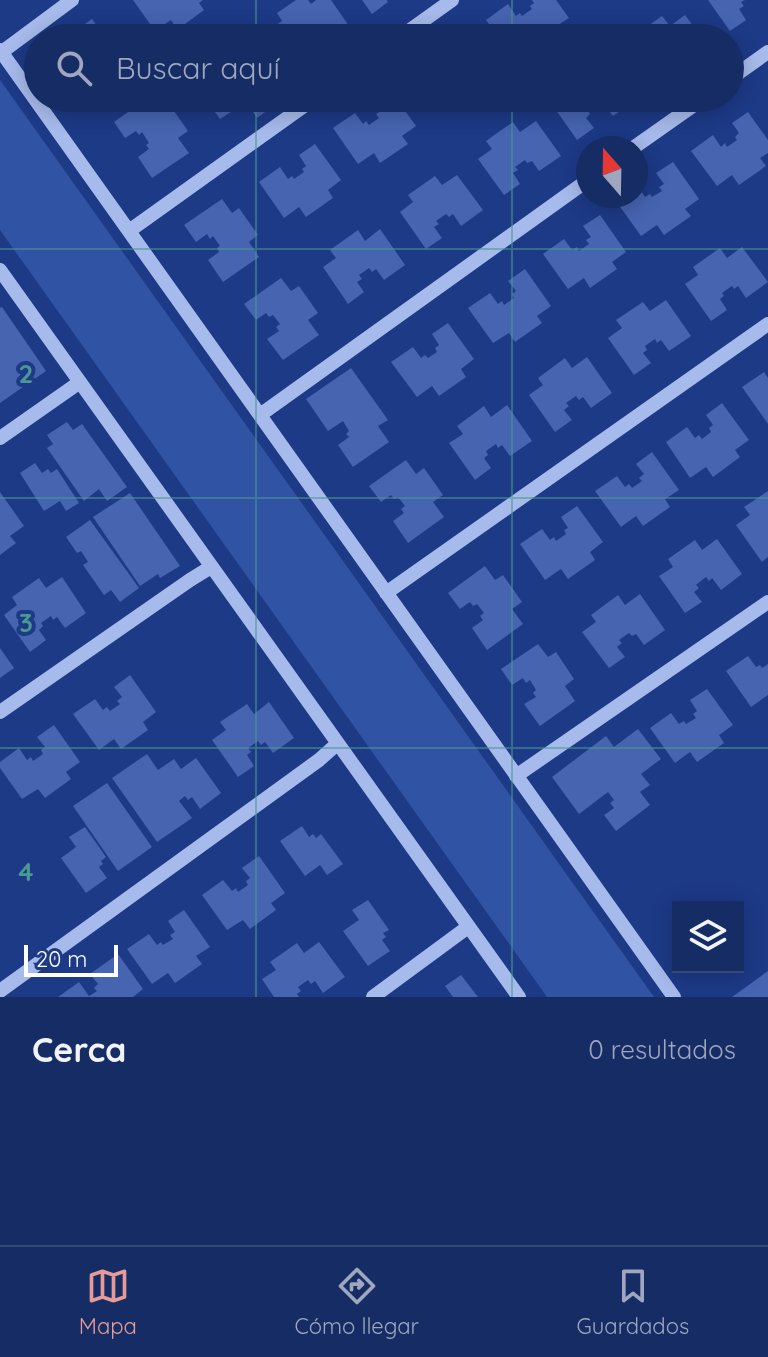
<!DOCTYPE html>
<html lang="es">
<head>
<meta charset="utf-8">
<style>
  body { margin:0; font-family:Quicksand,sans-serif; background:#1f346b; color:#f1f3f6 }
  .controls { position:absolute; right:24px; bottom:24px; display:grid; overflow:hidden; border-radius:0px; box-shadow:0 4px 20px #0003 }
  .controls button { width:72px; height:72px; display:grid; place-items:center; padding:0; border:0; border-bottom:2px solid #354879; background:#162c65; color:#f1f3f6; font:40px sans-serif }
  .compass { position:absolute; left:576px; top:136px; width:72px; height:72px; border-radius:50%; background:#162c65; box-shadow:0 4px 20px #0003; rotate:340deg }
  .scale { position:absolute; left:24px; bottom:20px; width:94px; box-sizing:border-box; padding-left:8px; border:4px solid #fff; border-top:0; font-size:22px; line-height:28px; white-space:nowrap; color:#fff; -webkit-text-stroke:6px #1d3a87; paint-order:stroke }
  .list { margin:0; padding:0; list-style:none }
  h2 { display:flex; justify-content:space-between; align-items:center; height:104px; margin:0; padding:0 32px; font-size:34px }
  h2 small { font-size:26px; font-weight:400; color:#9ea7bf }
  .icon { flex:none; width:44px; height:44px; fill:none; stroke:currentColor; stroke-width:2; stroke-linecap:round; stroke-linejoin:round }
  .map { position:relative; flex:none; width:768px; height:997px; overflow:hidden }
  .search { position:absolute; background:#162c65; box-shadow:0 4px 20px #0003; left:24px; right:24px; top:24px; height:88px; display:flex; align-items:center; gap:20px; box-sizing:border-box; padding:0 28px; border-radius:44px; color:#9ea7bf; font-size:30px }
  .sheet { height:248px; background:#162c65 }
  nav { display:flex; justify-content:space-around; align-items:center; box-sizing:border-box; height:112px; border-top:2px solid #354879; background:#162c65; font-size:22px; color:#9ea7bf }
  nav a { display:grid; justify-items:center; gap:4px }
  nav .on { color:#e69b98 }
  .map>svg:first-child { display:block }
</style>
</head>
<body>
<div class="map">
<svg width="768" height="997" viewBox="0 0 768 997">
  <rect width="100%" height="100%" fill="#1d3a87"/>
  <path fill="#3153a4" d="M0,80L654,997H547L0,230Z"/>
  <path fill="#4664b0" d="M133,0H203L199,3L204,10L177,30L171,20L155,31Z
    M296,0H308L311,4L316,0H331L351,29L338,38H325L322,33L318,36L315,32L307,38H273L268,31L282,21L277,13Z
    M362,0H387L388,2L372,14Z
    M532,0H556L569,18L555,27L560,35L557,38H499L486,20L508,4L516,16L520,13L522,16L532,9L530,6L534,3Z
    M708,0H745L741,2L744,6L739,9L746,20L730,31Z
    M685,15L702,38H638L635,35L662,16L670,26Z
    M92,19L102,33L110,27L117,38H65Z
    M148,98H153L161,110L169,104L188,131L178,138L189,153L152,178L138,157L149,149L146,145L149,143L142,132L139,135L136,131L125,138L114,122Z
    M205,98H230L237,108L220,119Z
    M244,98H284L257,118Z
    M378,98H396L416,126L402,136L408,144L380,163L374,153L358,164L333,128L355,113L363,124L366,121L369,125L379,118L376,114L381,111L374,101Z
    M426,98H472L457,109L450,98L435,110Z
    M558,98H632L634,101L613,116L604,104L600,107L598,104L588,111L590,114L586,118L594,128L577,140L551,103Z
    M748,112L768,140V153L760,158L766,166L739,185L732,175L717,186L691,151L713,135L721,147L725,143L727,147L737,140L735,137L739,133L732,123Z
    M536,121L561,156L539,171L532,161L527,163L525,160L515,167L518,170L513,173L520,184L504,195L478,159L492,149L486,141L513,122L520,132Z
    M315,144L341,180L328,190L333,198L306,217L299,207L284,218L259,182L280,167L288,179L292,176L294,179L304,172L302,169L306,166L299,155Z
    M673,162L699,199L685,209L691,216L664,235L657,225L641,236L616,201L623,196H636V184L645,197L650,194L652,197L662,191L659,187L664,184L656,173Z
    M457,175L483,210L461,226L453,214L449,217L446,214L436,221L439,224L434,227L442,238L426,249L400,212L413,202L408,195L435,176L442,185Z
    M222,199L232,213L239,208L258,235L249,242L259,257L223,282L208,260L219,252L217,248L220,246L213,236L210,239L207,234L196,242L184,225Z
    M600,215L626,252L612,262L617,269L590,288L584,278L568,289L543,254L564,239L572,250L577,247L579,251L589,244L586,240L591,237L583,226Z
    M380,229L405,265L384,280L376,269L372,272L369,268L359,275L362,279L357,282L364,292L348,304L323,267L336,258L330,250L358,230L365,241Z
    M742,247L768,282L746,298L738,286L734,289L732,286L722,293L724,296L720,299L727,310L711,321L685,284L698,275L693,267L720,248L727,258Z
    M525,269L551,306L537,316L542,323L515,342L509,333L493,343L468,308L490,293L498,304L502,301L504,305L514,298L512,294L516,291L508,281Z
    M281,278L291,291L299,286L318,313L308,320L319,335L283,360L267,339L279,331L276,327L280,324L273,315L269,317L266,313L256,320L244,304Z
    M666,300L691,336L669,351L661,340L657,343L655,339L645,346L647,350L643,353L651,363L634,375L608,338L622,328L616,320L643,302L650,311Z
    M2,307L46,371L0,403V308Z
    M448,323L474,359L461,369L466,377L439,396L432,386L417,397L391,362L413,347L421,358L425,355L428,358L437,352L435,348L439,345L432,334Z
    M587,357L612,393L591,408L583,397L579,400L576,396L566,403L569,406L564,410L572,420L555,432L529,395L543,385L538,378L565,358L572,368Z
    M351,368L388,420L378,426L389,442L353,467L338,445L349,437L346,434L349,431L343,421L328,431L306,399Z
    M764,372L768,378V424L742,387Z
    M722,403L749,440L735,450L740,457L713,477L706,467L690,478L666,442L687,427L695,438L699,435L702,439L711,432L709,428L713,425L706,415Z
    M507,405L532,441L510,456L502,445L498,448L496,444L486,451L488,455L484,458L491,468L475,480L449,443L463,434L457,426L484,406L491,417Z
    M67,422L73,430L82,424L127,487L107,501L99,489L84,501L47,448L53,444L47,435Z
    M652,452L679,490L665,499L670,507L643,526L636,516L621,527L595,491L617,476L625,487L629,484L632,488L642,481L639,478L644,474L636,464Z
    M406,460L416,474L424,468L443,495L433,502L444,517L408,543L393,521L404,513L401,509L405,506L398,497L394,499L391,495L381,502L369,486Z
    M35,463L42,473L48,469L51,473L57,469L79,503L66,511L60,501L44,511L20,473Z
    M768,491V557L762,562L736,525L750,515L744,507Z
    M0,492L24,526L10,536L16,543L0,555Z
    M130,493L180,566L160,578L158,574L140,586L93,517Z
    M577,506L603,542L590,552L595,560L568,579L561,569L545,580L520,544L542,529L550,540L554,537L556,541L566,534L564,530L568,528L561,517Z
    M90,520L139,588L120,602L111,590L104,595L83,565L88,562L81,551L77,553L66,537Z
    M717,539L742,574L721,590L712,578L709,581L706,577L696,585L699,588L694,592L702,602L685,613L659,576L673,567L668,559L695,540L702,550Z
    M485,566L495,580L503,575L522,602L512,609L523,624L487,650L472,628L483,620L480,616L484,613L477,604L473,606L470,602L460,609L448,593Z
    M62,577L86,613L65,628L57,617L53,620L51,616L41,623L43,626L39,630L46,640L30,652L4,615L17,605L12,597L39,578L46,588Z
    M640,594L665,630L644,645L636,634L632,636L629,633L619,640L622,643L617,647L625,657L609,668L582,632L596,622L591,615L618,595L625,605Z
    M538,644L548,657L556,652L574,679L565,686L575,701L540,726L524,704L536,697L533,693L536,690L530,680L526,683L523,678L512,685L501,669Z
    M0,648L14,668L0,678Z
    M748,656L756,667L760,665L762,668L768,664V695L751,707L726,671Z
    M130,675L156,712L143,722L148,730L121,749L114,739L99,750L73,714L95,699L103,710L107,707L110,711L120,704L117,701L122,697L114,687Z
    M707,689L733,725L719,735L724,743L697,762L690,752L675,763L650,728L671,713L679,724L684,721L686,724L696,718L693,714L697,711L690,700Z
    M269,702L294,738L273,753L265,742L261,745L258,741L248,748L251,752L247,755L254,766L238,777L212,740L226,730L220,722L247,704L254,714Z
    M54,725L80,762L66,772L71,779L45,798L38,789L22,799L0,768V762L19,748L27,760L31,757L33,761L43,754L41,750L45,747L37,737Z
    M638,729L661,759L641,774L650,785L640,792L650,805L616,831L604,815L614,808L610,803L614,800L608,792L579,814L552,777L606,736L614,747Z
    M147,754L158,770L174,759L181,769L196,758L221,793L200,809L192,797L188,800L185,796L179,801L192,818L157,842L112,778Z
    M107,783L152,847L118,871L73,806Z
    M302,826L309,837L313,834L316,838L321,834L343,864L327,875L320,865L305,876L280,841Z
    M85,827L106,857L101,861L103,864L99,867L107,878L86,893L61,858L76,847L69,837Z
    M259,856L285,893L271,903L276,910L250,929L243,920L227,930L202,895L223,880L232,891L236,888L238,892L248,885L246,881L250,878L242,868Z
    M368,900L389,930L383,933L386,937L382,940L390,951L368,966L343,931L359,920L352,910Z
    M184,910L210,947L196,956L202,964L175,983L168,973L152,984L127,949L149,934L157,945L161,942L163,945L173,939L170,935L175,932L168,921Z
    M319,942L345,977L323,993L315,981L311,984L308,980L298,987L301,991L297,994L299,997H274L262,979L276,970L270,962L297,943L304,953Z
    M118,954L143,989L133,997H58L79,982L89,996L97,991L94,988L98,984L90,974Z
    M768,971V997H732Z
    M461,975L478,997H453L445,986Z"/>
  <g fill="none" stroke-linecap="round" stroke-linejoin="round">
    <path stroke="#a6baeb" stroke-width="14" d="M399,38L452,0
      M0,50L674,997
      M2,52L72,0
      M730,79L768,52
      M633,148L704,98
      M129,231L315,98
      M0,270L519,997
      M260,415L588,180
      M0,438L80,382
      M386,593L768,324
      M0,712L190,580L211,567
      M516,776L768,602
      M0,991L319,760L337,744
      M373,997L468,927"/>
  </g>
  <path fill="none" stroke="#4b9892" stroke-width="2" stroke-opacity="0.55" d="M256,0V38M512,0V38M256,98V997M512,98V997M0,249H768M0,498H768M0,748H768"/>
  <g font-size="26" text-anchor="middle" font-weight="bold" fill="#4b9892" stroke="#1d3a87" stroke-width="8" stroke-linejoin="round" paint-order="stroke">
    <text x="26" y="383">2</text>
    <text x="26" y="632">3</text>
    <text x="26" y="881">4</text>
  </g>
</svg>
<div class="controls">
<button><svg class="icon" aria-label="layers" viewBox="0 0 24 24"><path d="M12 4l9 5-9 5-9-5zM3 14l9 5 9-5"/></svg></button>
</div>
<svg class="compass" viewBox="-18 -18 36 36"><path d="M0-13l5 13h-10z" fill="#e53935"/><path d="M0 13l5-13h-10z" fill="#9ea7bf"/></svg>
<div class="scale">20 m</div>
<div class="search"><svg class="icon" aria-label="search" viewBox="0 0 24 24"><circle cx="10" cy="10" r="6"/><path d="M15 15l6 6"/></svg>Buscar aquí</div>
</div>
<section class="sheet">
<h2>Cerca<small>0 resultados</small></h2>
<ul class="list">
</ul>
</section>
<nav>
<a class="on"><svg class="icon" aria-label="map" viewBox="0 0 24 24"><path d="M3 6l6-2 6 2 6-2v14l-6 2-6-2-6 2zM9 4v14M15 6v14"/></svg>Mapa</a>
<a><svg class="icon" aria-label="directions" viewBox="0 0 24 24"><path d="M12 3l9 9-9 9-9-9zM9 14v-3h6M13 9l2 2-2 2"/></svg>Cómo llegar</a>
<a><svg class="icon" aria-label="saved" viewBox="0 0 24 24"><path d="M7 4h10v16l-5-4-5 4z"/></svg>Guardados</a>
</nav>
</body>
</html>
